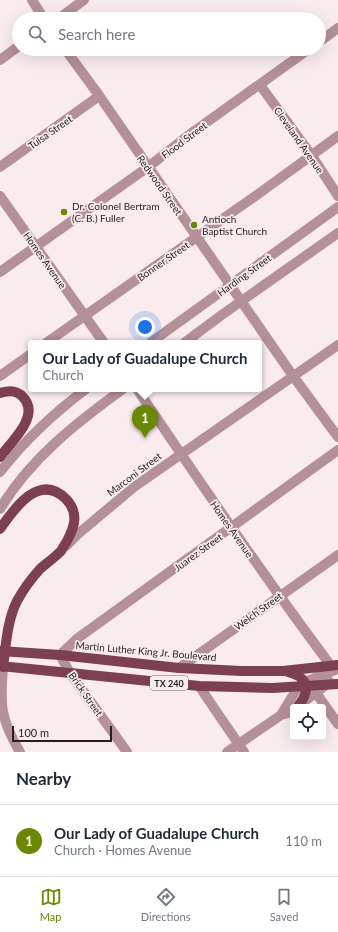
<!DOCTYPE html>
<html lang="en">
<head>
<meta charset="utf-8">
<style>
  body { margin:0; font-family:Lato,sans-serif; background:#f6f6f7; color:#1f2937 }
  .controls { position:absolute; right:12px; bottom:12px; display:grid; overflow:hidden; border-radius:4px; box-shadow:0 4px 16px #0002 }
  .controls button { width:36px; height:36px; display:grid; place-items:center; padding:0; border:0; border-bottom:1px solid #e0e1e3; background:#fff; color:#1f2937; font:20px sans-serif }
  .scale { position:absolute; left:12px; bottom:10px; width:100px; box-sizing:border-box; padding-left:4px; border:2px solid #241f20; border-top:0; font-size:11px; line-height:14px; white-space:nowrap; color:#241f20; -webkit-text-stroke:3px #f9ebee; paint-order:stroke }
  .you { position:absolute; left:145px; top:327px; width:14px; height:14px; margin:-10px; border:3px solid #fff; border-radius:50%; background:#1a73e8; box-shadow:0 0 0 6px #1a73e833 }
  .badge { display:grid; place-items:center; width:26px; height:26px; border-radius:50%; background:#6a8801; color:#fff; font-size:13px; font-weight:700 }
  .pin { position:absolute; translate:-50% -33px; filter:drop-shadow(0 1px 2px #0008) }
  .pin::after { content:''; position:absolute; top:21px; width:14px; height:12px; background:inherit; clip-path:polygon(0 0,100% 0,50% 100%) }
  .popup { position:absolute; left:28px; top:340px; width:234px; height:52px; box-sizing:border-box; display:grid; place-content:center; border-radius:4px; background:#fff; filter:drop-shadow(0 1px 3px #0005); font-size:13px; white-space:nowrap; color:#747a83 }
  .popup b { font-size:15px; color:#1f2937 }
  .popup::after { content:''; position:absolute; left:50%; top:100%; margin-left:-8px; border:8px solid transparent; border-top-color:#fff }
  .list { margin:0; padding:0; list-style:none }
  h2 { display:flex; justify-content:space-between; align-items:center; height:52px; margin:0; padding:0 16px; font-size:17px }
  h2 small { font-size:13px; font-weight:400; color:#747a83 }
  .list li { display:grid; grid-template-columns:26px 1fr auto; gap:12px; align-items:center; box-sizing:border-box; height:72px; padding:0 16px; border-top:1px solid #e0e1e3 }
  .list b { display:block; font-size:15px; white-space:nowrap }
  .list p { margin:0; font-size:13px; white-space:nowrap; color:#747a83 }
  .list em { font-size:13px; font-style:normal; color:#747a83 }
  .icon { flex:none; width:22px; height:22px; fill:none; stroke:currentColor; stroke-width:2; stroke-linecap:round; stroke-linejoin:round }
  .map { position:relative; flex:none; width:338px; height:752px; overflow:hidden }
  .search { position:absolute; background:#fff; box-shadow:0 4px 16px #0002; left:12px; right:12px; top:12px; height:44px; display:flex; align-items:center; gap:10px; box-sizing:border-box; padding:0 14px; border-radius:22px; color:#747a83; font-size:15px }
  .sheet { height:124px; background:#fff }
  nav { display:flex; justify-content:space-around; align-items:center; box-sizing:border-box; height:56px; border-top:1px solid #e0e1e3; background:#fff; font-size:11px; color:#747a83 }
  nav a { display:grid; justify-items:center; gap:2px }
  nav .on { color:#6a8801 }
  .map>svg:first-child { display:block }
</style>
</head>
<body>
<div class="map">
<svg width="338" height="752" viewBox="0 0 338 752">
  <rect width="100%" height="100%" fill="#f9ebee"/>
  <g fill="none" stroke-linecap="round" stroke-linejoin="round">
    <path stroke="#b49098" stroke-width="10" d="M32,0L44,19
      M58,19L84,0
      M319,42L338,28
      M65,49L98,94L293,376L338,437
      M0,60L19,46
      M260,85L312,156L338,196
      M0,167L99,96
      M0,196L104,343
      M0,272L148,167L193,132L309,49
      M46,343L261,192L338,136
      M150,343L338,207
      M184,343L223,314L338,233
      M0,376L31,354
      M137,389C200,482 263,575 331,666
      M0,472C25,440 54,413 86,389
      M0,509C30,459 76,423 123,389
      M66,546L78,534L134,487L338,345
      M3,667C0,705 0,718 20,752
      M179,668L338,555
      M199,686L244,752
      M316,693L338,724
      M298,706L330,682
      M281,715L298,687L305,682L338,669
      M127,752L70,673L60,655L78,638L338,450
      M227,752L281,715L288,713L293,709"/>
    <path stroke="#7c4052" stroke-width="10" d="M0,393C9,390 17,390 23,397C41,416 11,442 0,457
      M0,529C14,509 39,472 66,499C79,513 75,526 67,541C65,544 63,548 61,551C54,558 47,563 40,569C31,579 23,590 17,601C7,621 6,645 3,667
      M0,651L60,655L179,668L242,671H283L338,665
      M0,666L199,686L272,688L338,684
      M288,672C308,677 311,689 299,705"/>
  </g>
  <g fill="#6a8801" stroke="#f9ebee" stroke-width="1.5">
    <circle cx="64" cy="212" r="4"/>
    <circle cx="194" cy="225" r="4"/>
  </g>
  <g text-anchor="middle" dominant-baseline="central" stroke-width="3.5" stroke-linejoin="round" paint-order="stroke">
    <rect fill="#f9ebee" stroke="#645c5e" stroke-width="1" x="150" y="676" width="38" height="14" rx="3"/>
    <g font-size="9" font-weight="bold" fill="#241f20">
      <text x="169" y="683">TX 240</text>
    </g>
    <g font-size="10" fill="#241f20" stroke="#f9ebee">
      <text transform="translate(50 132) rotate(-35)">Tulsa Street</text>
      <text transform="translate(184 140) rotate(-37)">Flood Street</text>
      <text transform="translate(299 140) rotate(55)">Cleveland Avenue</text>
      <text transform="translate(160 185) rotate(55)">Redwood Street</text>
      <text transform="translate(45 260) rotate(55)">Homes Avenue</text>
      <text transform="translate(163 261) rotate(-35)">Bonner Street</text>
      <text transform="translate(244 275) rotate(-36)">Harding Street</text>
      <text transform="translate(134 474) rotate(-37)">Marconi Street</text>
      <text transform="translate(232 529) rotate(55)">Homes Avenue</text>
      <text transform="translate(198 552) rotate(-36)">Juarez Street</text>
      <text transform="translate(258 611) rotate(-36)">Welch Street</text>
      <text transform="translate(146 651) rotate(5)">Martin Luther King Jr. Boulevard</text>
      <text transform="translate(86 694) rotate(55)">Brick Street</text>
    </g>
    <g font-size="10" fill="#241f20" stroke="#f9ebee" text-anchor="start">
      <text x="72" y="206">Dr. Colonel Bertram<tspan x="72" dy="12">(C. B.) Fuller</tspan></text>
      <text x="202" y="219">Antioch<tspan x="202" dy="12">Baptist Church</tspan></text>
    </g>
  </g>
</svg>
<div class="controls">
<button><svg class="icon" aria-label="locate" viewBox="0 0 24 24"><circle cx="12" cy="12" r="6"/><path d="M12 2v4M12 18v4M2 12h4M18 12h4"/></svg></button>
</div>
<div class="scale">100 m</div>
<div class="you"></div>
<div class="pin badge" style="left:145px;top:438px">1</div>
<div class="popup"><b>Our Lady of Guadalupe Church</b>Church</div>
<div class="search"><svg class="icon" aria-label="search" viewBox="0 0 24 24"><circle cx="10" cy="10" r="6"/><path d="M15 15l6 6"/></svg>Search here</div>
</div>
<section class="sheet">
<h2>Nearby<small></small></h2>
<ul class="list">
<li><span class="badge">1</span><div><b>Our Lady of Guadalupe Church</b><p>Church · Homes Avenue</p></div><em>110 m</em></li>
</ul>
</section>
<nav>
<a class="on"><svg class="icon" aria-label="map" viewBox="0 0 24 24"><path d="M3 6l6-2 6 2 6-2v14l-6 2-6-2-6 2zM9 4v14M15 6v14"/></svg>Map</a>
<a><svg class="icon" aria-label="directions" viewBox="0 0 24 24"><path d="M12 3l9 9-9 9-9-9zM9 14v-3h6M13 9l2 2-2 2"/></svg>Directions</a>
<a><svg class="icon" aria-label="saved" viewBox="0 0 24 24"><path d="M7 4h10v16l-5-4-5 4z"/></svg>Saved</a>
</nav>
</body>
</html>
